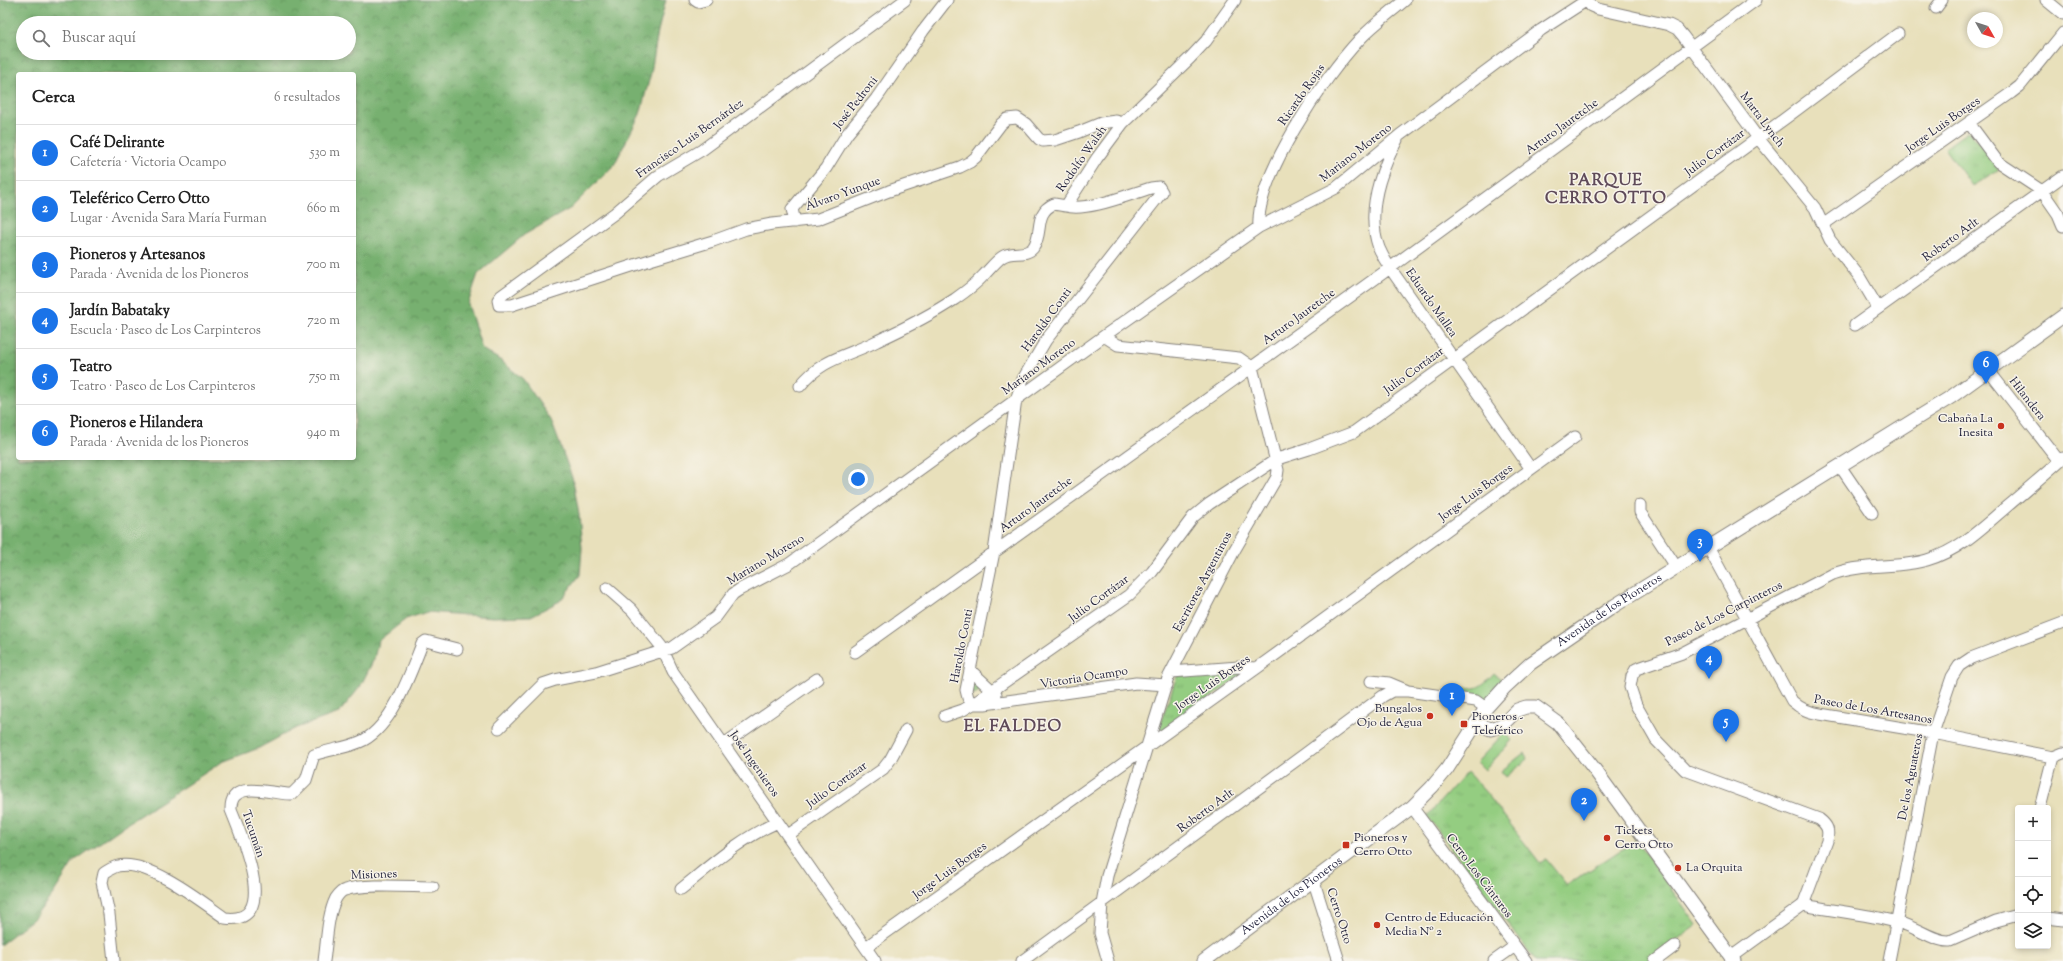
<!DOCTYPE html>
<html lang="es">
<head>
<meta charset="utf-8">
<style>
  body { margin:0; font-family:"Sorts Mill Goudy",serif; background:#f6f6f6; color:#222 }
  .controls { position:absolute; right:12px; bottom:12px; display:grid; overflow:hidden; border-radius:4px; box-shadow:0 2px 6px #0003 }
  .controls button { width:36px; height:36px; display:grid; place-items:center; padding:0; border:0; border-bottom:1px solid #e0e0e0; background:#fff; color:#222; font:20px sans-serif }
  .compass { position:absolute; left:1967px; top:12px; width:36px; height:36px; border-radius:50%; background:#fff; box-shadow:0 2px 6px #0003; rotate:129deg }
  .you { position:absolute; left:858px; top:479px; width:14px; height:14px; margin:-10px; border:3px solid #fff; border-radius:50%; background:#1a73e8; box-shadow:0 0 0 6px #1a73e833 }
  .badge { display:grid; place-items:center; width:26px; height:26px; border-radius:50%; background:#1a73e8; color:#fff; font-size:13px; font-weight:700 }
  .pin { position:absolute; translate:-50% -33px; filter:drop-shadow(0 1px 2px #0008) }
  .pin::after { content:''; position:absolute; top:21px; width:14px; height:12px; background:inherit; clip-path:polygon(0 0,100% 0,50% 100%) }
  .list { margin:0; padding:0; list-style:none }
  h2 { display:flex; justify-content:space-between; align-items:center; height:52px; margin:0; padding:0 16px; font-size:17px }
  h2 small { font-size:13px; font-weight:400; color:#767676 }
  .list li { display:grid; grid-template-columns:26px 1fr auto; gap:12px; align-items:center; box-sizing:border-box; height:56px; padding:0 16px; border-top:1px solid #e0e0e0 }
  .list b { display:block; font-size:15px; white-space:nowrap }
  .list p { margin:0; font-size:13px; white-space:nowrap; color:#767676 }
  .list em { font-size:13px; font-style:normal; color:#767676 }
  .icon { flex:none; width:22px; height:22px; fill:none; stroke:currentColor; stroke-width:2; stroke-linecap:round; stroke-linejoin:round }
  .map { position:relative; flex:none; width:2063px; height:961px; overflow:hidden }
  .search { position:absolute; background:#fff; box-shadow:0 2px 6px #0003; left:16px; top:16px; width:340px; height:44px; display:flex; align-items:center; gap:10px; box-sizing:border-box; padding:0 14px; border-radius:22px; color:#767676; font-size:15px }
  .panel { position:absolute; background:#fff; box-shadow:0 2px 6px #0003; left:16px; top:72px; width:340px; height:388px; border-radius:4px }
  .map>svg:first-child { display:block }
</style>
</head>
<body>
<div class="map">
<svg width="2063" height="961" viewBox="0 0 2063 961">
  <defs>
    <pattern id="forest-crowns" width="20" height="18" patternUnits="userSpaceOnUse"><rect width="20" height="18" fill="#77b06f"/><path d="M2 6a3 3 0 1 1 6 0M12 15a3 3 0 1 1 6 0" fill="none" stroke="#618f5c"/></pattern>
    <pattern id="park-tufts" width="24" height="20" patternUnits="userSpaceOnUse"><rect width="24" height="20" fill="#94cd81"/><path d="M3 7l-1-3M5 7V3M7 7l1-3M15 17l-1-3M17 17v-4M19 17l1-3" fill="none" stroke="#7fb070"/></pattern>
  </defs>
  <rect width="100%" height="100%" fill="#f7f3e8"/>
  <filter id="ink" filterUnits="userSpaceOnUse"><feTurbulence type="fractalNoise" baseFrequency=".025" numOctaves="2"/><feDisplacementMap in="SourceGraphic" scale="8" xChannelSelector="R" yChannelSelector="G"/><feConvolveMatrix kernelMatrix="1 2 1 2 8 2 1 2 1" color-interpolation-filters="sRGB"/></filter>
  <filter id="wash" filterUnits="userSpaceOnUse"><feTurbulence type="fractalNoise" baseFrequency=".012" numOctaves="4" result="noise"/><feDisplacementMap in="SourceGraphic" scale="16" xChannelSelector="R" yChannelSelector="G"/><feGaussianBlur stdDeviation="0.9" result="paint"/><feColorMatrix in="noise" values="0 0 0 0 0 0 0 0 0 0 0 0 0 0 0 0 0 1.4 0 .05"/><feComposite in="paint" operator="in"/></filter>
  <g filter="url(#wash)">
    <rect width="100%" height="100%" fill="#e8e0bb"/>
    <path fill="#94cd81" stroke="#5b785e" d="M973,680L985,688L974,694L970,692Z
      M1504,733L1512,740L1485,770L1477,762Z
      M1524,753L1528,759L1506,777L1501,771Z"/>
    <path fill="url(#forest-crowns)" stroke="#4c6955" fill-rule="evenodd" d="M0,0H666L658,31L651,73L640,114L614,165L571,208L524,235L478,274L468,304L482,349L500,360L523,379L551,420L573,480L579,515L582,548L580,575L560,601L531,616L493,617L427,612L406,619L378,641L374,659L360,687L339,713L296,728L259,748L222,762L128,823L74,861L53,894L33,919L0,945ZM23,23H349V53H23ZM18,74H354V458H18Z"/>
    <path fill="url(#park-tufts)" stroke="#5b785e" d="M1968,131L1998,162V170L1972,186L1945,148Z
      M1241,670L1244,673L1155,738L1177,676Z
      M1494,673L1504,682L1485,704L1456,696L1453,691C1477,686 1476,693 1494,673Z
      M1467,772L1488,795L1540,863L1546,859L1567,885L1636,840L1697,925L1648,961H1536L1427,816Z"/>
  </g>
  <g filter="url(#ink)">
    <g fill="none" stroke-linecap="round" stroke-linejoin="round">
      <defs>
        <path id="minor" d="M695,0L698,2L706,0
          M905,0L702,150L658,176L615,213L501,296L498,300L499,305H512L650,260L713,241L746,229L772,224L818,219L889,191L960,167L970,162L976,157L1001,124L1007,119L1017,118L1026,124L1039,139L1043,141L1055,140L1079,132L1101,123L1116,121L1123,123
          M1586,0L1591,6L1598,9L1669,25L1677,29L1683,36L1758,138L1815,208L1830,240L1859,276L1878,308
          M2046,0L2063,14
          M1936,8L1942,0
          M1969,123L1998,162L2042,191L2058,214L2063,226
          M1397,140C1380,172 1366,213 1379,248C1382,255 1386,262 1390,268L1531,469
          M1066,206C1087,212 1130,194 1151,188L1159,187L1162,192L1046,340L1023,379L1016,400L994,552L966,690L968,698L973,704H985L1136,683L1167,685
          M795,222L792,209L826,168L847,134L876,99L923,31L947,0
          M1824,224L2011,93L2020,86L2063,33
          M1259,227C1255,178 1325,76 1359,40C1373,25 1390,13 1405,0
          M1855,325L2063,176
          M1104,336L1118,345L1239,358L1252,367L1278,470L1277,477L1234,551L1168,678L1107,876L1102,903L1100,933L1108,961
          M1989,371L2059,461
          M800,386C822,358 848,356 877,341C903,329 931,315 955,299C965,292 975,285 983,276C989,270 995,262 1002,257C1012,250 1025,257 1033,248C1044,233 1033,213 1054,204L1066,206L1097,158L1123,123L1190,58L1206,41L1235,0
          M1840,466L1872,513
          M1640,505V512L1677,568
          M1709,549L1792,701C1801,709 1808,712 1820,714L1933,733L2053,757
          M607,588L632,610L661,646L673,672L875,961
          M855,652L1390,268L1756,0
          M970,670L996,694
          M1171,672L1239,667L1257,668
          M1371,681L1389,683L1408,691L1476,701L1486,708
          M945,716L963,710L973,704L1129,595L1152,572L1193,517L1209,504L1277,459L1309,449L1354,432L1787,117L1898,34
          M499,728L543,684L555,680L596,672L672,648L716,617L733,594L739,590L789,564L1104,336L1259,227L1336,188L1400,135L1541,30L1587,0
          M724,744L817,679
          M1412,807L1526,961
          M2040,808L2053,757L2063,753
          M788,835L883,769L890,760L906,730
          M1313,879L1339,961
          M681,889C712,864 741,838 778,822
          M1803,905C1834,911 1866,914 1897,922C1915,926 1934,942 1950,941L1996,921L2018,915
          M2048,918L2063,920
          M866,947L1257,668L1575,437
          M1731,957L1803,905L1827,841C1829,830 1828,826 1819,819L1685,770L1656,740L1636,705L1630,687L1632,676L1636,669L1682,653L1833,574C1863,563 1896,569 1927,560C1958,551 1981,529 2005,508C2024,492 2044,475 2063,458
          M114,961L109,914L102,882L104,873C109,870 113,867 118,866C148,859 201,901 225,918C282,926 240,833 231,810C230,777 273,795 292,794L306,780L314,755C330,749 349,748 364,740C393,724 410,674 422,644L426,641L457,649
          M324,961C327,941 327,916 336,898C338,895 341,891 345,890C363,883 412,887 433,887
          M1022,961L1305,754L1383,696L1392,691H1408
          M1494,961L1515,946
          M1655,961L1675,946
          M1889,961L1933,733L1952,677L1959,666L1971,658L2063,623"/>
        <g id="major">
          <path d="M1476,723L1491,729L1502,725L1517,710L1526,707H1536L1558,723L1592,766L1734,961"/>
          <path id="s1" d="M1204,961L1412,807L1432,787L1447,769L1486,708L1505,687L1531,663L1614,606L1951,397L2063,316"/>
        </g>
      </defs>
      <use href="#minor" stroke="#85817b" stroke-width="13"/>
      <use href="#major" stroke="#85817b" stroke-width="15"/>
      <use href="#minor" stroke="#fff" stroke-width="11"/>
      <use href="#major" stroke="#fff" stroke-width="13"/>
    </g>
  </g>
  <g fill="#c8321e" stroke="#f7f3e8" stroke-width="1.5">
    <circle cx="2001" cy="426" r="4"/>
    <circle cx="1430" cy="716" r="4"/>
    <rect x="1460" y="720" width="8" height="8" rx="2"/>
    <circle cx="1607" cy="838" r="4"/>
    <rect x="1342" y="841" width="8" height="8" rx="2"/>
    <circle cx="1678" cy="868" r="4"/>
    <circle cx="1377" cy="925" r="4"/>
  </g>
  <g text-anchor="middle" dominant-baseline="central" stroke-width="3" stroke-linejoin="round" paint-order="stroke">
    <g font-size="12" fill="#22223b" stroke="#f7f3e8">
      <text transform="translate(1302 95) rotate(-55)">Ricardo Rojas</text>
      <text transform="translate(856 103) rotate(-52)">José Pedroni</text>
      <text transform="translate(1762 120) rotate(53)">Marta Lynch</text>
      <text transform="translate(1943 125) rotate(-35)">Jorge Luis Borges</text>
      <text transform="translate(1562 127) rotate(-36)">Arturo Jauretche</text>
      <text transform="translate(690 139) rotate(-35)">Francisco Luis Bernárdez</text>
      <text transform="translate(1356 153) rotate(-38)">Mariano Moreno</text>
      <text transform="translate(1715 153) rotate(-36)">Julio Cortázar</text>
      <text transform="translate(1082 159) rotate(-55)">Rodolfo Walsh</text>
      <text transform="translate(843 194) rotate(-20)">Álvaro Yunque</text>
      <text transform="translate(1951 240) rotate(-36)">Roberto Arlt</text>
      <text transform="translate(1431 303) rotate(55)">Eduardo Mallea</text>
      <text transform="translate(1299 317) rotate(-36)">Arturo Jauretche</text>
      <text transform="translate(1047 320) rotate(-54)">Haroldo Conti</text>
      <text transform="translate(1039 367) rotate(-36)">Mariano Moreno</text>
      <text transform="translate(1414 371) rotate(-36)">Julio Cortázar</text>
      <text transform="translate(2027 399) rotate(52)">Hilandera</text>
      <text transform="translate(1476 493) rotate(-36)">Jorge Luis Borges</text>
      <text transform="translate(1036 505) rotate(-36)">Arturo Jauretche</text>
      <text transform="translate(766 560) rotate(-31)">Mariano Moreno</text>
      <text transform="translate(1203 582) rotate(-62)">Escritores Argentinos</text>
      <text transform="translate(1099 599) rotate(-36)">Julio Cortázar</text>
      <text stroke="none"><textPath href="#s1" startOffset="541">Avenida de los Pioneros</textPath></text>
      <text transform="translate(1724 614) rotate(-27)">Paseo de Los Carpinteros</text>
      <text transform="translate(962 646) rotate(-79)">Haroldo Conti</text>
      <text transform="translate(1084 678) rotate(-9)">Victoria Ocampo</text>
      <text transform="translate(1213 683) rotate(-35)">Jorge Luis Borges</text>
      <text transform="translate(1873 710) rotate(10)">Paseo de Los Artesanos</text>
      <text transform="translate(754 764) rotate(55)">José Ingenieros</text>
      <text transform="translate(1911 777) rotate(-79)">De los Aguateros</text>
      <text transform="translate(837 785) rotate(-35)">Julio Cortázar</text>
      <text transform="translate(1206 811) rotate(-36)">Roberto Arlt</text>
      <text transform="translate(253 834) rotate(71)">Tucumán</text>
      <text transform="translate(950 871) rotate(-36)">Jorge Luis Borges</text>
      <text transform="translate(374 875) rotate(-2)">Misiones</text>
      <text transform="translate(1479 876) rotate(53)">Cerro Los Cántaros</text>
      <text stroke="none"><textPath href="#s1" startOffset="109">Avenida de los Pioneros</textPath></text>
      <text transform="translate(1339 916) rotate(72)">Cerro Otto</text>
    </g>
    <g font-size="12" fill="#22223b" stroke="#f7f3e8" text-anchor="start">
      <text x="1993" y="419" text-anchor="end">Cabaña La<tspan x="1993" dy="14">Inesita</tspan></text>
      <text x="1422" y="709" text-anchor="end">Bungalos<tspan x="1422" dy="14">Ojo de Agua</tspan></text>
      <text x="1472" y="717">Pioneros -<tspan x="1472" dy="14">Teleférico</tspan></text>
      <text x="1615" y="831">Tickets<tspan x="1615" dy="14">Cerro Otto</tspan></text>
      <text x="1354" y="838">Pioneros y<tspan x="1354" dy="14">Cerro Otto</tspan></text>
      <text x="1686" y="868">La Orquita</text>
      <text x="1385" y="918">Centro de Educación<tspan x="1385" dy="14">Media Nº 2</tspan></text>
    </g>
    <g font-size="16" font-weight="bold" letter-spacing="1" fill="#5f4a59" stroke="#f7f3e8">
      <text x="1606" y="181">PARQUE<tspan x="1606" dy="18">CERRO OTTO</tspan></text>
      <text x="1013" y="727">EL FALDEO</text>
    </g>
  </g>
</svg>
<div class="controls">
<button>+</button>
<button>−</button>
<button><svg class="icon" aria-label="locate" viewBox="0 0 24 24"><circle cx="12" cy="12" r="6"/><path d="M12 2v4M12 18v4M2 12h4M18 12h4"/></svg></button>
<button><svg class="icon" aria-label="layers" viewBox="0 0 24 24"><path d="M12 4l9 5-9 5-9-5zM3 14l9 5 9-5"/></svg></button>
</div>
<svg class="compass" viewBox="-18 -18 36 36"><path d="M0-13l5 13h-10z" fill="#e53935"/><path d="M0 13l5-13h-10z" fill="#767676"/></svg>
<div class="you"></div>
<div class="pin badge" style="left:1452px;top:716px">1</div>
<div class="pin badge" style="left:1584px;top:821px">2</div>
<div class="pin badge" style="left:1700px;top:562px">3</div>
<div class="pin badge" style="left:1709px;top:679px">4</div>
<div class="pin badge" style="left:1726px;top:742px">5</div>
<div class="pin badge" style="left:1986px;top:384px">6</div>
<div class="search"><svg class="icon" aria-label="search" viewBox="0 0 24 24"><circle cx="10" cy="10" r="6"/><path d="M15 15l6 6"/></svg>Buscar aquí</div>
<section class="panel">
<h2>Cerca<small>6 resultados</small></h2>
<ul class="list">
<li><span class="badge">1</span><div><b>Café Delirante</b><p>Cafetería · Victoria Ocampo</p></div><em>530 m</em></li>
<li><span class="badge">2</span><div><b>Teleférico Cerro Otto</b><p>Lugar · Avenida Sara María Furman</p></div><em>660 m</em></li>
<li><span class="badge">3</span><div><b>Pioneros y Artesanos</b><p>Parada · Avenida de los Pioneros</p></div><em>700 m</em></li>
<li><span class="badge">4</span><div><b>Jardín Babataky</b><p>Escuela · Paseo de Los Carpinteros</p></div><em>720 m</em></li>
<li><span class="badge">5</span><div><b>Teatro</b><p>Teatro · Paseo de Los Carpinteros</p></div><em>750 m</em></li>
<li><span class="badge">6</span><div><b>Pioneros e Hilandera</b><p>Parada · Avenida de los Pioneros</p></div><em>940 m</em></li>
</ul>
</section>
</div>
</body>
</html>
